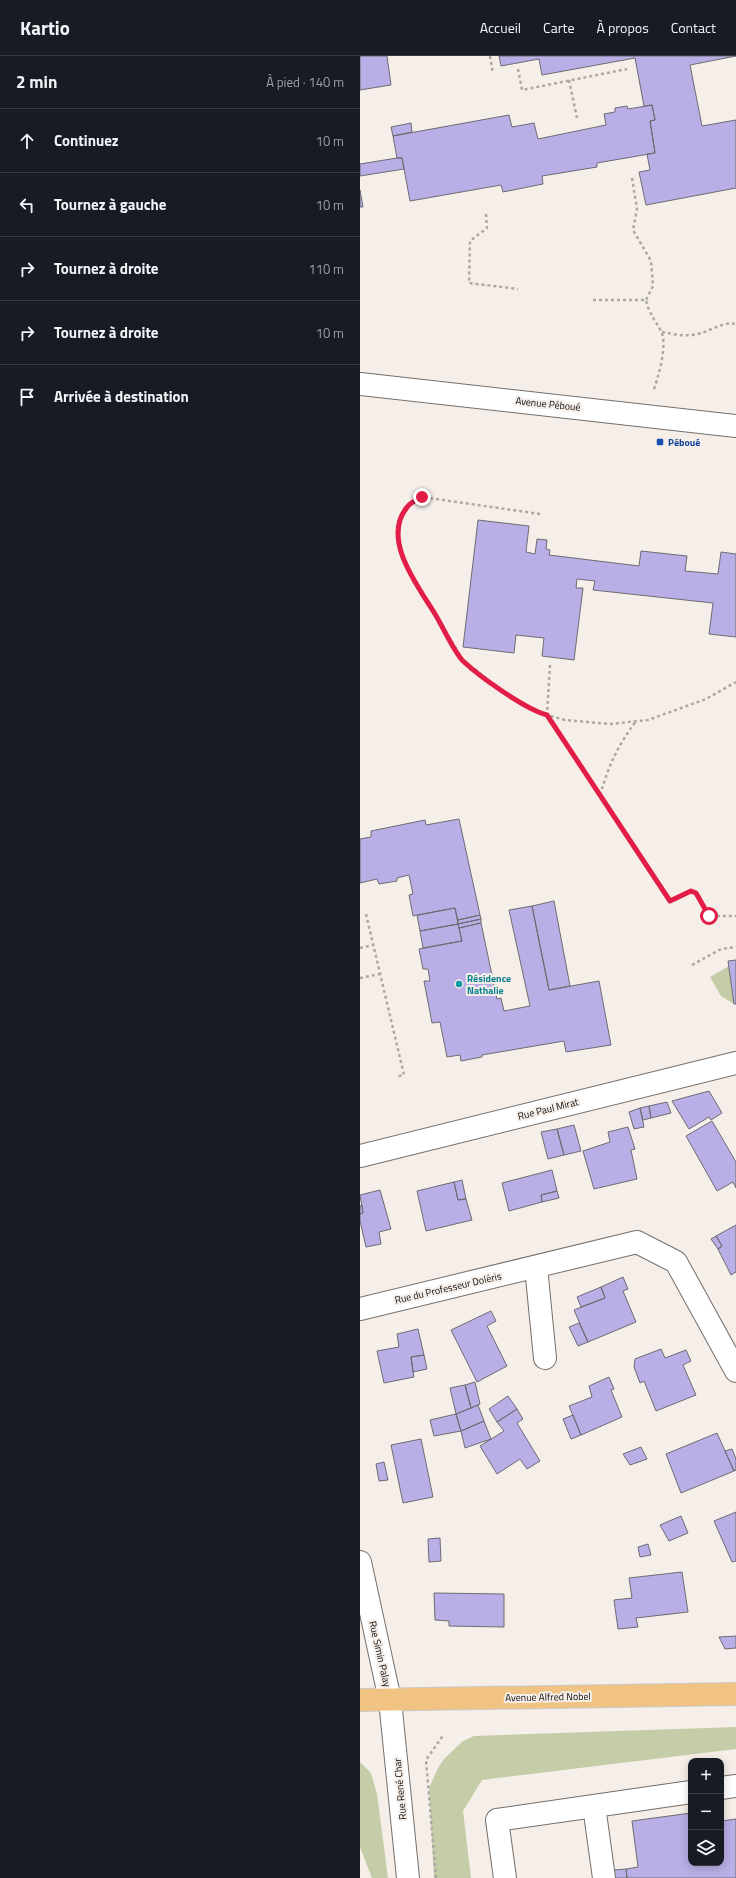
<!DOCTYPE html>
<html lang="fr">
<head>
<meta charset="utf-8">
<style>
  body { margin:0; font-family:"Titillium Web",sans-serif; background:#20242c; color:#f1f3f6 }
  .controls { position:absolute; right:12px; bottom:12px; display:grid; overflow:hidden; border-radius:8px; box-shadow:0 2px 10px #0003 }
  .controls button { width:36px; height:36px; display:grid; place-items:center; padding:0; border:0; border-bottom:1px solid #363941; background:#171b24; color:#f1f3f6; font:20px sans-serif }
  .stop { position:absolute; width:12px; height:12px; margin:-9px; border:3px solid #e11d48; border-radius:50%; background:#fff }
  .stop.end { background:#e11d48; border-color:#fff; box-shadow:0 1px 4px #0008 }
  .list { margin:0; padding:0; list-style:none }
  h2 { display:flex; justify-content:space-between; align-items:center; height:52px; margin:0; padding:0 16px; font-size:17px }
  h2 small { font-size:13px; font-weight:400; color:#9ea1a6 }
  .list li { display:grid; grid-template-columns:26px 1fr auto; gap:12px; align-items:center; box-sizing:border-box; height:64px; padding:0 16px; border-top:1px solid #363941 }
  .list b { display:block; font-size:15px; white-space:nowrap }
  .list em { font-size:13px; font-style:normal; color:#9ea1a6 }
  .icon { flex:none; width:22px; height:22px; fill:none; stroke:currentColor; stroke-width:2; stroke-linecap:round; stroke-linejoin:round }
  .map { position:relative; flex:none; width:376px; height:1822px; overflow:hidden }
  header { display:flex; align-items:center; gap:24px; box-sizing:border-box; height:56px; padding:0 20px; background:#171b24; border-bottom:1px solid #363941 }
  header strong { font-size:19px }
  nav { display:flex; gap:22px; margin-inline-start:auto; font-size:14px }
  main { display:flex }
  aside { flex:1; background:#171b24 }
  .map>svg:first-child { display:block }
</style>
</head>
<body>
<header>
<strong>Kartio</strong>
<nav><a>Accueil</a><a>Carte</a><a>À propos</a><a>Contact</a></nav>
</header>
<main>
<aside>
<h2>2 min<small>À pied · 140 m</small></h2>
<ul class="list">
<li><svg class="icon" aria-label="ahead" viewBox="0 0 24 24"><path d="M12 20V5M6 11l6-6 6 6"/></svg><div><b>Continuez</b></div><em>10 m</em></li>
<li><svg class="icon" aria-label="left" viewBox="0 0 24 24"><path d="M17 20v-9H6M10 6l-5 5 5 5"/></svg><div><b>Tournez à gauche</b></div><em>10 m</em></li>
<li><svg class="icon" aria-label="right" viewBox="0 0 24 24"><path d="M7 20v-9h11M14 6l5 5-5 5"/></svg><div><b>Tournez à droite</b></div><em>110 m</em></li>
<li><svg class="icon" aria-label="right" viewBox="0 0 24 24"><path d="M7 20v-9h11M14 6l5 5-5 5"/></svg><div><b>Tournez à droite</b></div><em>10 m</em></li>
<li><svg class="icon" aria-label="arrive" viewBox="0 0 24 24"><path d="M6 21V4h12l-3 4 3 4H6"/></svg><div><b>Arrivée à destination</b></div></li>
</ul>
</aside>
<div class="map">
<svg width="376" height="1822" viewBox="0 0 376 1822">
  <rect width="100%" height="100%" fill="#f5eee9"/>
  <path fill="#c4cda7" d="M369,910L374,948L361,940L350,921Z
    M376,1671V1693L122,1724L103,1755L111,1822H74L69,1732L78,1712L84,1703L103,1685L114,1680Z
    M0,1706L11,1717L17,1738L28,1822H12L0,1791Z"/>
  <path fill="#b9aee5" stroke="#6d6c72" d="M0,0H27L31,29L0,34Z
    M139,0H376L330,9L342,70L376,64V132L286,149L279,116L290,114L287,98L295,97L290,65L295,64L292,49L284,50L275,2L182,19L179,3L141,10Z
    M292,49L295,64L290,65L295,97L237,107V111L182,120L183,128L143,136L141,129L50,145L42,102H37L33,80L149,59L152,71L174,67L178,83L246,69L244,58L255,56V52L267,50L268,53Z
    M51,67L52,76L33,80L31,71Z
    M37,102H42L44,113L0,120V108Z
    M0,134L3,151H0Z
    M118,464L169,470L166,496L175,498L177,483L187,484L186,493L190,494L189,499L279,510L281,495L327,500L325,515L358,518L361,496L376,498V581L349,578L353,547L233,534L235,525L217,523L216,532H223L214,604L182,600L184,582L156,579L154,597L103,591Z
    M99,763L120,859L98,864L95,852L53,860L49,839L53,838L49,819L37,822V825L19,828L17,823L0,827V783L11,781V775L65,764L66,769Z
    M194,845L210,930L189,934L172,850Z
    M172,850L189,934L239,925L251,989L206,996L204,985L122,999V1001L101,1005L100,999L87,1001L80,966L72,967L64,925H70L68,913H63L59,893L102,885L99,872L121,867L137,943L141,942L144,955L170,950L149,854Z
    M95,852L98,868L60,875L57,859Z
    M120,859L121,863L98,868V864Z
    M121,863V867L99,872L98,868Z
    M98,868L102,885L63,892L60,875Z
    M376,904V948H374L368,905Z
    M349,1035L362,1057L351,1064L349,1061L329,1073L312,1045Z
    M307,1046L311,1057L291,1062L289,1050Z
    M289,1050L291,1062L283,1064L280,1052Z
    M280,1052L284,1071L274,1073L269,1056Z
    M352,1065L376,1106V1132L373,1126L357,1135L326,1080Z
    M214,1069L221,1095L204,1099L197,1073Z
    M268,1071L275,1093L271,1094L277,1123L234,1133L223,1095L250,1086L248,1076Z
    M197,1073L204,1099L188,1103L181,1076Z
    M192,1114L197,1135L181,1139L182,1146L149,1155L142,1127Z
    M102,1124L106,1143L98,1144L94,1126Z
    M94,1126L98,1144L106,1143L112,1164L66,1175L57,1135Z
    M20,1134L31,1173L19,1176L21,1188L6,1191L0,1165V1158L3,1157L0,1139Z
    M197,1135L199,1142L182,1146L181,1139Z
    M2,1149L3,1157L0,1158V1150Z
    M376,1169V1216L371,1219L358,1193L362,1190L356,1180Z
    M356,1180L362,1190L358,1193L351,1183Z
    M263,1221L268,1233L263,1235L276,1266L228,1286L214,1254L245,1242L241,1231Z
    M241,1231L245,1242L221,1251L217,1241Z
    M131,1255L136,1265L127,1270L147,1310L117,1326L91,1274Z
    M219,1267L228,1286L218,1290L209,1271Z
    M58,1273L64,1299L51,1301L54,1321L24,1327L17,1295L39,1291L37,1278Z
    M301,1293L305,1302L326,1294L331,1305L323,1309L336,1339L296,1355L284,1325L280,1327L274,1311L275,1303Z
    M64,1299L67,1313L53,1316L51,1301Z
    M249,1321L254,1333L251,1334L262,1361L221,1379L209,1350L232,1341L229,1330Z
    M115,1326L120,1348L111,1352L105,1329Z
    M105,1329L111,1352L96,1358L90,1332Z
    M148,1340L157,1353L137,1366L129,1353Z
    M118,1349L124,1365L101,1375L96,1358Z
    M157,1353L163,1363L157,1367L180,1405L167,1413L160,1403L137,1418L120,1390L144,1375L137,1366Z
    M96,1358L101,1375L74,1380L70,1364Z
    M213,1359L221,1379L211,1383L203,1363Z
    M124,1365L131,1383L105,1392L101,1375Z
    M357,1377L374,1415L321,1437L306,1398Z
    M61,1383L73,1441L43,1447L31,1389Z
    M281,1391L287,1403L270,1409L263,1398Z
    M372,1393L376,1403V1414L374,1415L365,1395Z
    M24,1406L28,1424L19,1425L16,1408Z
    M376,1456V1505L372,1506L354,1465Z
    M321,1460L328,1477L309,1485L300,1469Z
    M80,1482L81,1505L69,1506L68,1483Z
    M288,1488L291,1499L280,1501L278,1491Z
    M322,1516L328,1556L276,1562L278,1571L258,1573L254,1544L272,1542L269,1522Z
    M74,1537L144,1538V1571L89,1570V1565L75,1564Z
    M376,1580V1592L365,1593L359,1581Z
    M331,1757V1807H361V1765L376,1763V1822H267L266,1813L278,1811L272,1765Z
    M266,1813L267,1822H255L254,1814Z"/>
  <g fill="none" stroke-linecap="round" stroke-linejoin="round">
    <defs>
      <path id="minor" d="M0,328L376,370
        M0,1100L376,1007
        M176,1211L185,1302
        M0,1253L277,1186L316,1206L376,1315
        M0,1506L30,1644L48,1822
        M361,1732L376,1730
        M145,1822L137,1764L234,1750
        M244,1822L234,1750L331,1736"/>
      <path id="major" d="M0,1644L376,1638"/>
    </defs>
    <use href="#minor" stroke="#756f6b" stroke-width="24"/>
    <use href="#major" stroke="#cacaca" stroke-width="24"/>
    <path stroke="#ada8a4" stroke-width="2.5" stroke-dasharray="3 3" stroke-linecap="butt" d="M130,0L133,18
      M158,13L162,34L267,13
      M209,24L217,62
      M272,122L277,153L273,174L291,205L293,230L286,244
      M126,158L127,172L110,185L109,227L158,233
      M233,244H286C289,258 294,262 301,275C308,289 298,322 293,336
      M302,276C313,278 325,281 337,278C350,276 362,265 376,268
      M180,458L62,441L49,449L40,465L38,485L44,506L103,604L142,635L177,656L205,664L250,668L288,664L346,643L376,626
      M190,609L187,659L310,845L331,835L336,837L349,860H376
      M240,739C249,709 257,691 276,665
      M6,858L44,1019L38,1020
      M0,892L13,889
      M332,909L361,893L376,891
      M0,922L20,918
      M76,1822L66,1704L84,1678"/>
    <use href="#minor" stroke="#fff" stroke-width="22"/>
    <use href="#major" stroke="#f0c382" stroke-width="22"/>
  </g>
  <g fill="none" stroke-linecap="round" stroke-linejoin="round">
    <path stroke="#e11d48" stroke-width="5" d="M62,441C58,443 52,446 49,449C19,481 58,530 75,558C83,571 94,596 103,605C120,621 165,653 187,659L310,845L331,835L336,837L349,860"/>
  </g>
  <rect fill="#1a4fb4" stroke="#f5eee9" stroke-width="1.5" x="296" y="382" width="8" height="8" rx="2"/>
  <circle fill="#0f9aa8" stroke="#f5eee9" stroke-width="1.5" cx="99" cy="928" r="4"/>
  <g text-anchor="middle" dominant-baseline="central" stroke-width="4" stroke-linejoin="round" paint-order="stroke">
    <g font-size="10" fill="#0f0d0c" stroke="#f5eee9">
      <text transform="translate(188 348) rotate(6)">Avenue Péboué</text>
      <text transform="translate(188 1053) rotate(-14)">Rue Paul Mirat</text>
      <text transform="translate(88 1232) rotate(-13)">Rue du Professeur Doléris</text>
      <text transform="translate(20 1598) rotate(77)">Rue Simin Palay</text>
      <text transform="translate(188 1641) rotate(-1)">Avenue Alfred Nobel</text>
      <text transform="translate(40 1733) rotate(-95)">Rue René Char</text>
    </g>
    <g font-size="10" font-weight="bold" fill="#164399" stroke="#f5eee9" text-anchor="start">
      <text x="308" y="386">Péboué</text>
    </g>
    <g font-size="10" font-weight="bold" fill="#0d838f" stroke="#f5eee9" text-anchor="start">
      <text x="107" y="922">Résidence<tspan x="107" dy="12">Nathalie</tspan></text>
    </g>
  </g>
</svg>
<div class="controls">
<button>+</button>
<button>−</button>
<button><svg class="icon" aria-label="layers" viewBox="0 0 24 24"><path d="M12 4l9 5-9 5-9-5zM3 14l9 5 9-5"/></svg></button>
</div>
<div class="stop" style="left:349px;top:860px"></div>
<div class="stop end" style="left:62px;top:441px"></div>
</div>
</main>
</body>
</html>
